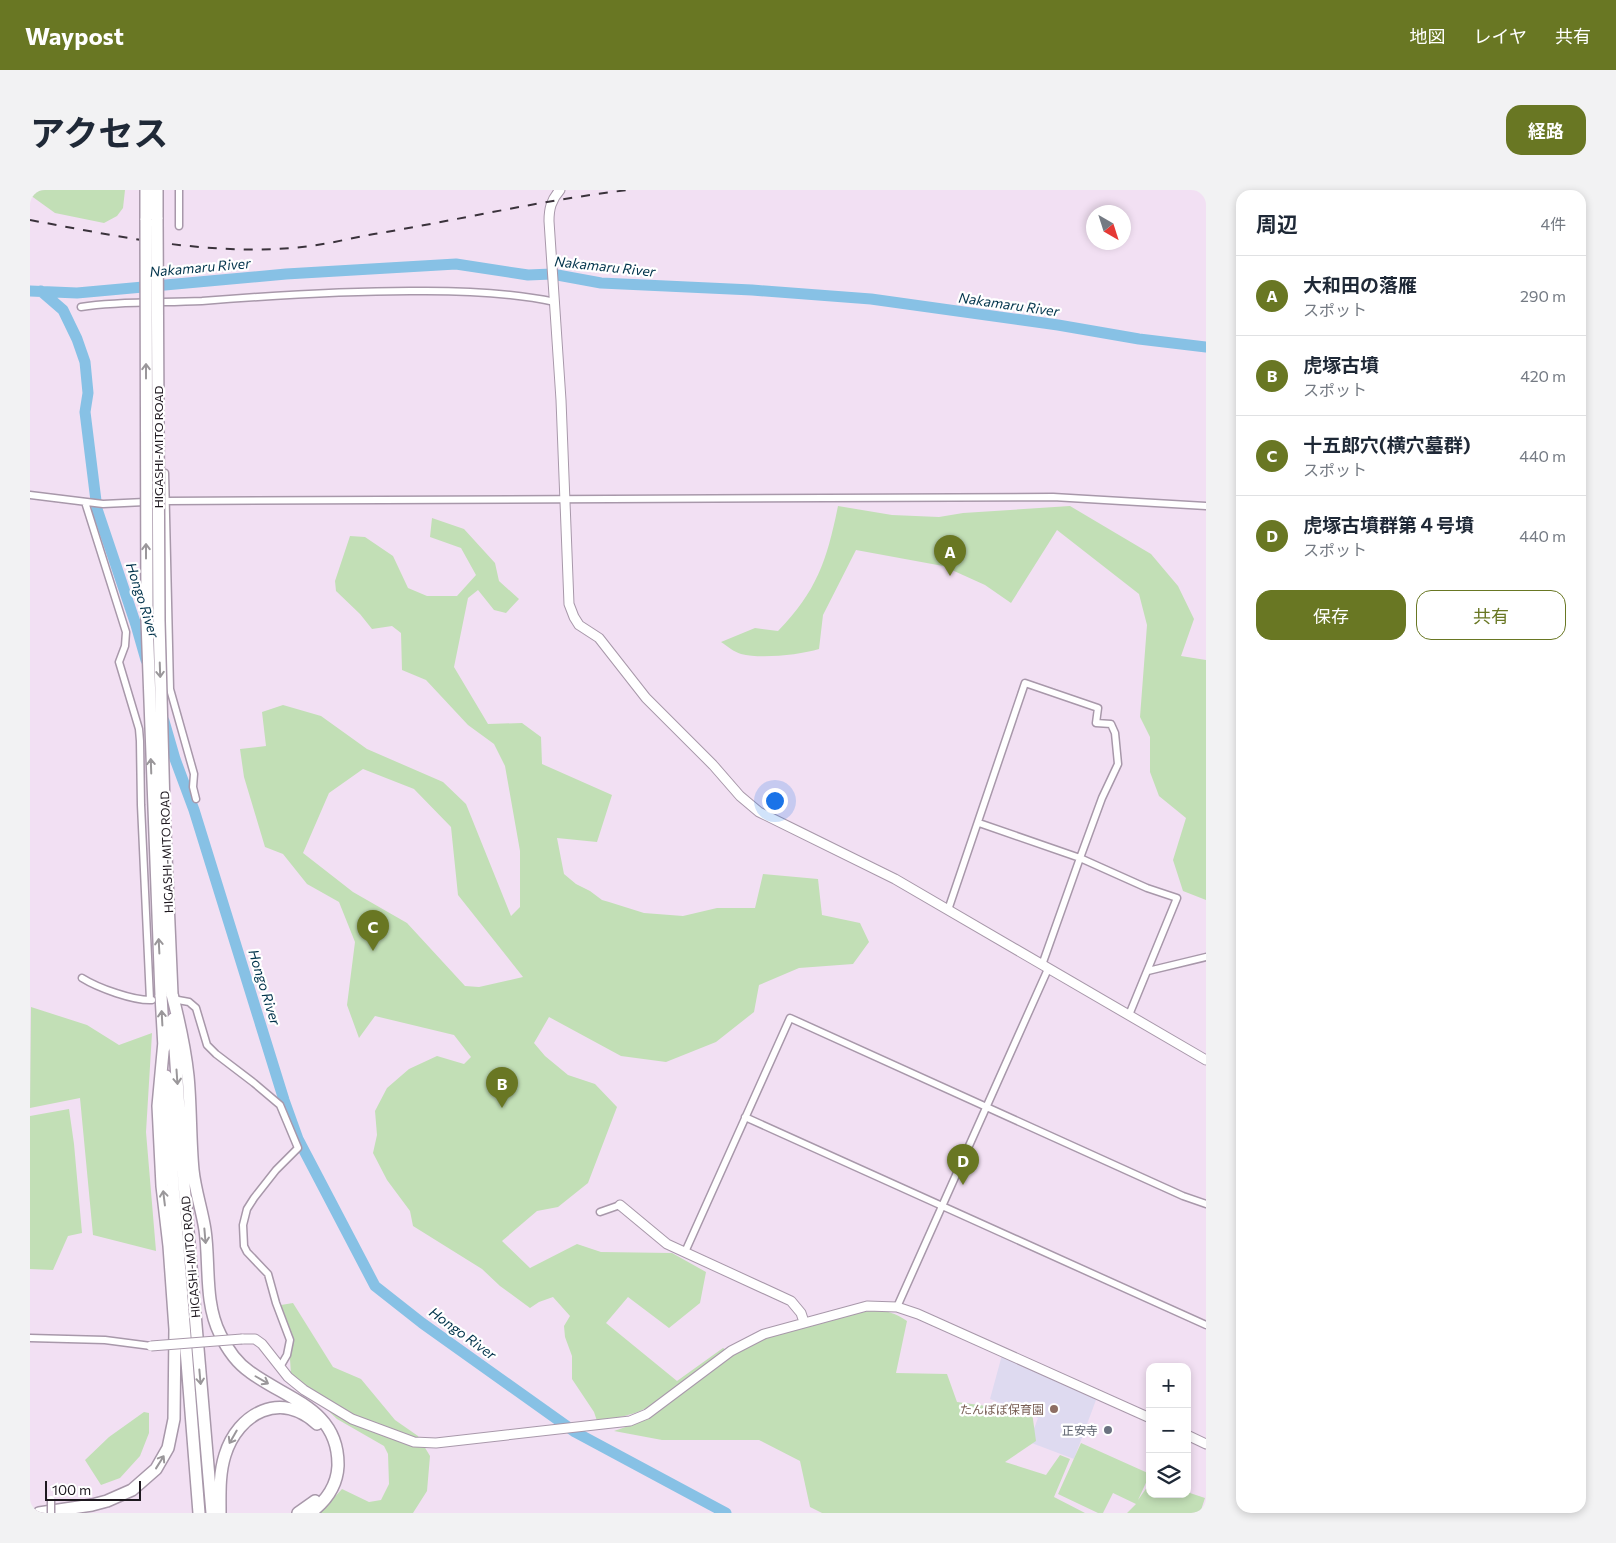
<!DOCTYPE html>
<html lang="ja">
<head>
<meta charset="utf-8">
<style>
  body { margin:0; font-family:Commissioner,"Noto Sans JP",sans-serif; background:#f2f2f3; color:#1f2937 }
  .controls { position:absolute; right:15px; bottom:15px; display:grid; overflow:hidden; border-radius:10px; box-shadow:0 2px 8px #0003 }
  .controls button { width:45px; height:45px; display:grid; place-items:center; padding:0; border:0; border-bottom:1px solid #e0e1e3; background:#fff; color:#1f2937; font:25px sans-serif }
  .compass { position:absolute; left:1056px; top:15px; width:45px; height:45px; border-radius:50%; background:#fff; box-shadow:0 2px 8px #0003; rotate:141deg }
  .scale { position:absolute; left:15px; bottom:12px; width:96px; box-sizing:border-box; padding-left:5px; border:2px solid #1e181f; border-top:0; font-size:14px; line-height:18px; white-space:nowrap; color:#1e181f; -webkit-text-stroke:4px #fff; paint-order:stroke }
  .you { position:absolute; left:744px; top:610px; width:18px; height:18px; margin:-12px; border:4px solid #fff; border-radius:50%; background:#1a73e8; box-shadow:0 0 0 8px #1a73e833 }
  .badge { display:grid; place-items:center; width:32px; height:32px; border-radius:50%; background:#697723; color:#fff; font-size:16px; font-weight:700 }
  .pin { position:absolute; translate:-50% -41px; filter:drop-shadow(0 1px 2px #0008) }
  .pin::after { content:''; position:absolute; top:26px; width:18px; height:15px; background:inherit; clip-path:polygon(0 0,100% 0,50% 100%) }
  .list { margin:0; padding:0; list-style:none }
  h2 { display:flex; justify-content:space-between; align-items:center; height:65px; margin:0; padding:0 20px; font-size:21px }
  h2 small { font-size:16px; font-weight:400; color:#747a83 }
  .list li { display:grid; grid-template-columns:32px 1fr auto; gap:15px; align-items:center; box-sizing:border-box; height:80px; padding:0 20px; border-top:1px solid #e0e1e3 }
  .list b { display:block; font-size:19px; white-space:nowrap }
  .list p { margin:0; font-size:16px; white-space:nowrap; color:#747a83 }
  .list em { font-size:16px; font-style:normal; color:#747a83 }
  .actions { display:flex; gap:10px; padding:15px 20px }
  .actions a { flex:1; padding:11px 0; border:1px solid #697723; border-radius:15px; text-align:center; font-size:18px; color:#697723 }
  .actions .main { background:#697723; color:#fff }
  .icon { flex:none; width:28px; height:28px; fill:none; stroke:currentColor; stroke-width:2; stroke-linecap:round; stroke-linejoin:round }
  .map { position:relative; flex:none; width:1176px; height:1323px; overflow:hidden; border-radius:15px }
  header { display:flex; align-items:center; gap:30px; box-sizing:border-box; height:70px; padding:0 25px; background:#697723; color:#fff }
  header strong { font-size:24px }
  nav { display:flex; gap:28px; margin-inline-start:auto; font-size:18px }
  .intro { display:flex; align-items:center; justify-content:space-between; box-sizing:border-box; height:120px; padding:0 30px }
  h1 { margin:0; font-size:35px }
  .button { padding:12px 22px; border-radius:15px; background:#697723; color:#fff; font-size:18px; font-weight:700 }
  main { display:flex; gap:30px; padding:0 30px }
  aside { flex:1; background:#fff; border-radius:15px; box-shadow:0 2px 8px #0003 }
  .map>svg:first-child { display:block }
</style>
</head>
<body>
<header>
<strong>Waypost</strong>
<nav><a>地図</a><a>レイヤ</a><a>共有</a></nav>
</header>
<div class="intro"><h1>アクセス</h1><a class="button">経路</a></div>
<main>
<div class="map">
<svg width="1176" height="1323" viewBox="0 0 1176 1323">
  <rect width="100%" height="100%" fill="#f2e0f3"/>
  <path fill="#dedaf0" d="M972,1165L1062,1207L1066,1210L1044,1269L999,1252L1008,1228L960,1209Z"/>
  <path fill="#c2dfb6" fill-rule="evenodd" d="M0,0H95L93,18L87,26L74,33L25,23L0,5Z
    M808,316L862,325L909,327L933,323L1040,316L1121,364L1148,396L1164,429L1151,466L1176,470V710L1153,701L1143,670L1156,628L1129,606L1120,582V547L1110,527L1117,435L1109,404L1027,340L981,413L955,395L913,376L826,360L793,425L789,459C770,465 730,469 711,464C704,462 697,456 691,452L725,438L748,441C787,401 797,370 808,316Z
    M402,328L434,339L465,373L469,391L489,409L476,423L464,420L448,400L438,408L424,477L458,534L492,533L511,547L512,574L582,605L567,652L527,648L534,684L546,694L560,701L572,710L579,712L614,723L653,726L687,718H725L733,684L788,689L792,725L830,733L839,752L823,774L769,778L729,795L724,822L686,852L636,872L591,866L519,827L504,853L515,866L538,885L565,894L587,917L558,993L528,1017L507,1021L472,1051L500,1078L547,1054L571,1062L642,1063L676,1082L670,1113L639,1138L598,1107L576,1133L647,1191L693,1158L698,1161C672,1180 635,1212 605,1223C592,1227 580,1229 567,1231L564,1222L542,1189V1166L535,1147L534,1136L540,1126L523,1107L509,1112L500,1118L470,1096L452,1079L383,1036L380,1021L357,990L343,963L347,945L345,921L357,898L379,879L407,866L434,874L441,867L424,845L345,826L329,848L317,815L325,752L309,712L277,694L253,664L235,657L214,587L210,559L236,556L232,522L253,515L291,526L337,559L413,592L436,614L481,726L490,717V661L475,576L464,554L438,535L396,490L372,480L371,443L362,436L342,439L330,424L306,401L305,391L320,346L335,347L363,366L378,398L397,406H427L446,385L431,358L400,347ZM333,579L384,599L421,637L428,705L493,787L449,797L435,796L377,733L323,702L273,663L299,603Z
    M1,817L57,835L89,855L122,843L116,942L126,1061L63,1045L50,908L0,918Z
    M39,919L44,954L52,1043L38,1046L23,1080L0,1079V926Z
    M263,1113L303,1177L331,1189L365,1230L388,1246L400,1266L397,1301L383,1323H290L312,1299L339,1312L351,1310L359,1294L358,1264L354,1256L307,1229L261,1185L260,1169L262,1145L251,1115Z
    M845,1120C858,1121 865,1123 877,1131L866,1183L917,1184L927,1212L1002,1222L1006,1251L975,1272L1016,1285L1030,1265L1040,1269L1024,1307L1055,1323H792L780,1317L770,1271L729,1250H632L584,1241L616,1230L702,1165L734,1148L778,1137L831,1122Z
    M114,1222L119,1223V1243L110,1266L90,1288L71,1295L55,1270L79,1247Z
    M1051,1253L1120,1284L1108,1310L1120,1293V1304H1157V1302L1175,1308L1170,1323H1097L1106,1314L1083,1303L1073,1323H1068L1028,1304Z"/>
  <g fill="none" stroke-linecap="round" stroke-linejoin="round">
    <path stroke="#87c1e5" stroke-width="11" d="M0,101L47,103L256,84L426,74L498,85L522,84L571,93L722,100L841,109L1028,135L1109,149L1176,157
      M11,101L33,120L47,149L55,172L58,203L55,222L67,319L106,435L116,470
      M134,531L145,569L164,620L254,910L268,949L345,1096L392,1133L545,1242L696,1323"/>
    <defs>
      <path id="street" d="M149,36V0
        M51,117C91,111 132,113 172,111C247,105 321,100 396,101C439,101 482,103 525,112
        M135,283L140,499L164,584L163,597L166,609
        M0,305L73,314L136,311L1023,307L1176,316
        M55,312L96,442L95,456L89,472L109,539L110,551L111,615L120,810
        M949,633L1050,668L1117,698L1147,708L1099,825
        M918,720L995,493L1068,518L1066,533L1081,534L1085,543L1088,574L1072,608L1050,668L1012,775
        M1118,781L1176,767
        M52,788C68,798 104,811 122,810
        M148,810L159,812L166,818L177,855L186,864L224,893L250,915L268,958L246,980L224,1008L217,1019L213,1035L214,1056L217,1062L238,1084L246,1113L260,1150L257,1165L250,1177
        M715,927L1176,1135
        M570,1022L590,1015
        M655,1062L760,828L1153,1006L1176,1014
        M867,1117L1018,779
        M0,1148L75,1150L121,1156"/>
      <path id="secondary" d="M530,0C521,10 519,19 519,31L531,210L539,414L544,427L549,435L569,448L616,508L683,575L710,606L729,622L865,689L1176,870
        M590,1015L637,1054L761,1111L771,1123L774,1132
        M212,1149H225L232,1154L258,1187L274,1200L322,1229L384,1252L406,1253L600,1231L617,1224L701,1161L734,1144L837,1116L867,1117L888,1124L1120,1228
        M1157,1245L1176,1254"/>
      <path id="highway" d="M127,29V0
        M116,30V0
        M142,804C149,831 155,858 158,886C161,917 160,949 163,980C165,1000 172,1020 175,1040C180,1073 174,1112 190,1144C197,1159 207,1173 220,1182C258,1210 309,1219 308,1276C307,1296 295,1312 280,1323
        M131,805L134,858
        M143,829L154,994L182,1323
        M136,886L143,995L169,1323
        M9,1323L62,1315L77,1311L102,1300L126,1279L138,1258L144,1229L145,1139L139,1056L132,996L128,916L134,851
        M190,1323C190,1304 189,1284 195,1265C208,1223 251,1200 287,1234
        M268,1323L285,1311"/>
    </defs>
    <use href="#street" stroke="#a898aa" stroke-width="9"/>
    <use href="#secondary" stroke="#a898aa" stroke-width="11"/>
    <use href="#highway" stroke="#a898aa" stroke-width="14"/>
    <use href="#street" stroke="#fff" stroke-width="6"/>
    <use href="#secondary" stroke="#fff" stroke-width="9"/>
    <use href="#highway" stroke="#fff" stroke-width="11"/>
    <path stroke="#3a323b" stroke-width="2" stroke-dasharray="9 9" stroke-linecap="butt" d="M0,30C86,46 174,65 262,58C290,56 317,49 344,44C429,30 512,10 598,0"/>
    <defs>
      <path id="street-bridge" d="M21,1323V1309"/>
      <path id="secondary-bridge" d="M121,1156L212,1149"/>
      <path id="highway-bridge" d="M127,29L129,431L134,618L142,804
        M116,30L117,431L131,805"/>
    </defs>
    <use href="#street-bridge" stroke="#a898aa" stroke-width="9" stroke-linecap="butt"/>
    <use href="#secondary-bridge" stroke="#a898aa" stroke-width="11" stroke-linecap="butt"/>
    <use href="#highway-bridge" stroke="#a898aa" stroke-width="14" stroke-linecap="butt"/>
    <use href="#street-bridge" stroke="#fff" stroke-width="6"/>
    <use href="#secondary-bridge" stroke="#fff" stroke-width="9"/>
    <use href="#highway-bridge" stroke="#fff" stroke-width="11"/>
  </g>
  <defs><path id="oneway-shaft" d="M-6 0H5M1.5-3L5.5 0L1.5 3" fill="none" stroke-width="1.6" stroke-linecap="round" stroke-linejoin="round" transform="scale(1.25)"/></defs>
  <g stroke="#9a979a">
    <use href="#oneway-shaft" transform="translate(116 181) rotate(-90)"/>
    <use href="#oneway-shaft" transform="translate(116 361) rotate(-90)"/>
    <use href="#oneway-shaft" transform="translate(130 480) rotate(88)"/>
    <use href="#oneway-shaft" transform="translate(121 576) rotate(-92)"/>
    <use href="#oneway-shaft" transform="translate(129 756) rotate(-93)"/>
    <use href="#oneway-shaft" transform="translate(132 828) rotate(-93)"/>
    <use href="#oneway-shaft" transform="translate(147 887) rotate(86)"/>
    <use href="#oneway-shaft" transform="translate(134 1008) rotate(-97)"/>
    <use href="#oneway-shaft" transform="translate(175 1046) rotate(85)"/>
    <use href="#oneway-shaft" transform="translate(170 1187) rotate(85)"/>
    <use href="#oneway-shaft" transform="translate(232 1190) rotate(30)"/>
    <use href="#oneway-shaft" transform="translate(203 1247) rotate(120)"/>
    <use href="#oneway-shaft" transform="translate(130 1272) rotate(-58)"/>
  </g>
  <circle fill="#8d6e63" stroke="#fff" stroke-width="2" cx="1024" cy="1219" r="5"/>
  <circle fill="#6b7280" stroke="#fff" stroke-width="2" cx="1078" cy="1240" r="5"/>
  <g text-anchor="middle" dominant-baseline="central" stroke-width="4.5" stroke-linejoin="round" paint-order="stroke">
    <g font-size="12" fill="#1e181f" stroke="#fff">
      <text transform="translate(128 257) rotate(-90)">HIGASHI-MITO ROAD</text>
      <text transform="translate(136 662) rotate(-92)">HIGASHI-MITO ROAD</text>
      <text transform="translate(160 1067) rotate(-95)">HIGASHI-MITO ROAD</text>
    </g>
    <g font-size="12" fill="#785e54" stroke="#fff" text-anchor="end">
      <text x="1014" y="1219">たんぽぽ保育園</text>
    </g>
    <g font-size="12" fill="#5b616d" stroke="#fff" text-anchor="end">
      <text x="1068" y="1240">正安寺</text>
    </g>
    <g font-size="14" font-style="italic" fill="#00334b" stroke="#fff">
      <text transform="translate(575 76) rotate(6)">Nakamaru River</text>
      <text transform="translate(170 77) rotate(-5)">Nakamaru River</text>
      <text transform="translate(979 114) rotate(8)">Nakamaru River</text>
      <text transform="translate(113 410) rotate(72)">Hongo River</text>
      <text transform="translate(235 797) rotate(73)">Hongo River</text>
      <text transform="translate(433 1143) rotate(36)">Hongo River</text>
    </g>
  </g>
</svg>
<div class="controls">
<button>+</button>
<button>−</button>
<button><svg class="icon" aria-label="layers" viewBox="0 0 24 24"><path d="M12 4l9 5-9 5-9-5zM3 14l9 5 9-5"/></svg></button>
</div>
<svg class="compass" viewBox="-18 -18 36 36"><path d="M0-13l5 13h-10z" fill="#e53935"/><path d="M0 13l5-13h-10z" fill="#747a83"/></svg>
<div class="scale">100 m</div>
<div class="you"></div>
<div class="pin badge" style="left:920px;top:386px">A</div>
<div class="pin badge" style="left:472px;top:918px">B</div>
<div class="pin badge" style="left:343px;top:761px">C</div>
<div class="pin badge" style="left:933px;top:995px">D</div>
</div>
<aside>
<h2>周辺<small>4件</small></h2>
<ul class="list">
<li><span class="badge">A</span><div><b>大和田の落雁</b><p>スポット</p></div><em>290 m</em></li>
<li><span class="badge">B</span><div><b>虎塚古墳</b><p>スポット</p></div><em>420 m</em></li>
<li><span class="badge">C</span><div><b>十五郎穴(横穴墓群)</b><p>スポット</p></div><em>440 m</em></li>
<li><span class="badge">D</span><div><b>虎塚古墳群第４号墳</b><p>スポット</p></div><em>440 m</em></li>
</ul>
<div class="actions"><a class="main">保存</a><a>共有</a></div>
</aside>
</main>
</body>
</html>
